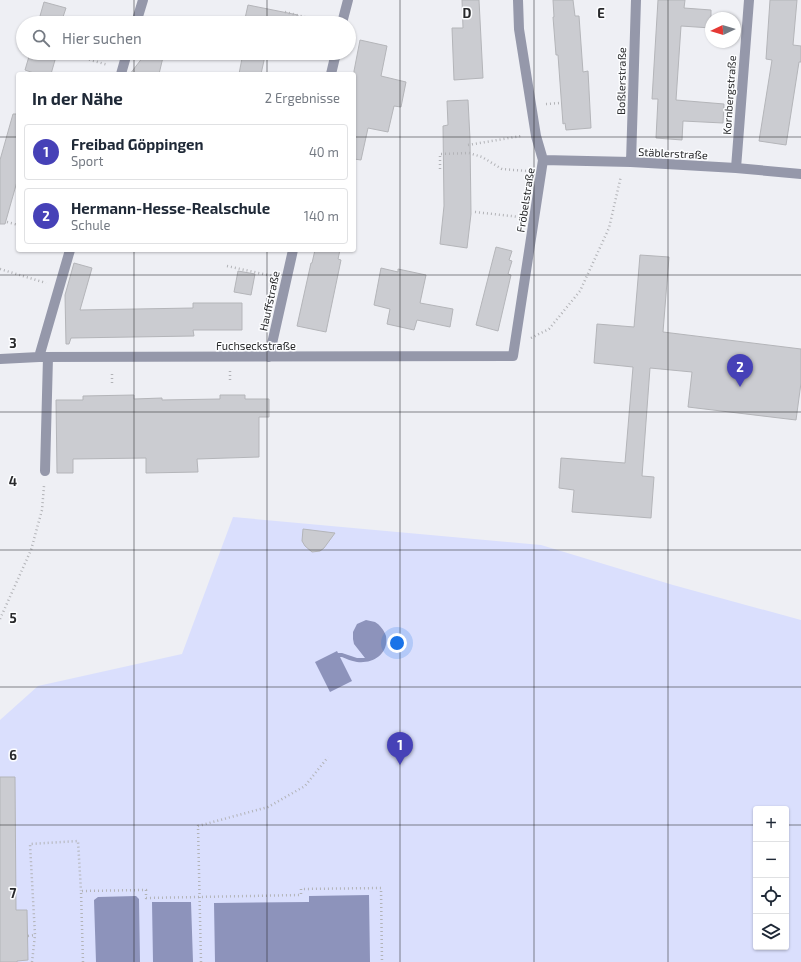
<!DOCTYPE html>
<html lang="de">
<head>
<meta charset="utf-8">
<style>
  body { margin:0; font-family:"Exo 2",sans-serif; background:#f2f2f3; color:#1f2937 }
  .controls { position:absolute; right:12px; bottom:12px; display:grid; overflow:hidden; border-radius:4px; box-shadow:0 1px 3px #0004 }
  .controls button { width:36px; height:36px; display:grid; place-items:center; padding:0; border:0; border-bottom:1px solid #e0e1e3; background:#fff; color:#1f2937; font:20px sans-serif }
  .compass { position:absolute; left:705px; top:12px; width:36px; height:36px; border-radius:50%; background:#fff; box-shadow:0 1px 3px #0004; rotate:266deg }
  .you { position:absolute; left:397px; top:643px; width:14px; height:14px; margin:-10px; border:3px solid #fff; border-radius:50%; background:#1a73e8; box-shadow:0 0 0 6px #1a73e833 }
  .badge { display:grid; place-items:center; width:26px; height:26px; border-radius:50%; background:#4641b7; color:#fff; font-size:13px; font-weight:700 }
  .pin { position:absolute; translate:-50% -33px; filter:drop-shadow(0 1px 2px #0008) }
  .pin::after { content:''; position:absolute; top:21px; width:14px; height:12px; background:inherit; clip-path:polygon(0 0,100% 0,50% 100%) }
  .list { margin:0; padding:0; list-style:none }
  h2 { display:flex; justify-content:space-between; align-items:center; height:52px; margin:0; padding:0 16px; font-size:17px }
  h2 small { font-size:13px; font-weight:400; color:#747a83 }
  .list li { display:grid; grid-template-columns:26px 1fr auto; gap:12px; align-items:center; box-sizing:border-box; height:56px; margin:0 8px 8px; padding:0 8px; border:1px solid #e0e1e3; border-radius:4px }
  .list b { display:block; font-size:15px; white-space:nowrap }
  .list p { margin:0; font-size:13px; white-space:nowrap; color:#747a83 }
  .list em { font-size:13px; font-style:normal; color:#747a83 }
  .icon { flex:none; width:22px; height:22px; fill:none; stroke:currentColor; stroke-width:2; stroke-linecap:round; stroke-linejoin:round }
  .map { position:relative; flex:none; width:801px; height:962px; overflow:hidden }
  .search { position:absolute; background:#fff; box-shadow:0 1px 3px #0004; left:16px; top:16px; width:340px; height:44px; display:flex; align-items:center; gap:10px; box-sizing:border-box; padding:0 14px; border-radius:22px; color:#747a83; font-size:15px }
  .panel { position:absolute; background:#fff; box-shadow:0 1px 3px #0004; left:16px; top:72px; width:340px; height:180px; border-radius:4px }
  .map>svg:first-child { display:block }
</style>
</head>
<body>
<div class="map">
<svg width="801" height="962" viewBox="0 0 801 962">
  <rect width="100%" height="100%" fill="#eeeff4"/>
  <path fill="#dadffd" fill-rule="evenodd" d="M233,517L541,545L673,585L801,620V962H0V720L38,686L182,654ZM756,809H786V947H756Z"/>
  <path fill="#8d93bb" d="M366,620C369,621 372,621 375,622C380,625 384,630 386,636C389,654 373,664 357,662C351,661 347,659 342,657H340L352,681L330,692L315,662L337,651L338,653H342L357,658H365L354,644L353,639V632L357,624Z
    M369,895L370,962H215L214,903L309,902V896Z
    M136,896L139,899L140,962H96L94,900L98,897Z
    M152,902H191L193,962H153Z"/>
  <path fill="#cbccd1" stroke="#b4b5b9" d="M462,0H479L483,78L454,80L452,28H463Z
    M553,0H573L575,16H579L583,72L588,71L591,128L566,130L565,123L563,124L558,55H556L553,17H554Z
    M658,0H685L684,8L711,10V28L681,26L676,100L724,104L723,123L683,121L682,140L656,138L658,99H652Z
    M770,0H797L793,45L801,46V62H799L786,145L759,141L772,60L766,59Z
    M44,2L66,8L61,23H38Z
    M248,5L298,15L297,23H244Z
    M360,40L387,46L381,76L406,82L401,107L394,106L388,132L368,128L361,160L354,159V71Z
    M30,53H57L51,74H37L25,70Z
    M146,53H164L159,74H130Z
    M243,53H250L265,56L261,74H239Z
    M468,100L470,139L471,214L467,248L440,244L444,206L443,126L448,125L447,101Z
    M13,114H18V178L5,224H0V160Z
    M496,247L512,251L509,260L512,261L508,274L511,275L498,331L476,325Z
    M315,250H340L338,259L341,260L326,332L297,326L311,263H312Z
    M640,255L669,257L663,332L801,349V383L796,420L688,407L692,372L650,368L642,476L654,477L651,518L572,512L574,490L559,488L561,458L625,463L633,367L594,363L597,324L634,327Z
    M74,263L92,268L80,310L193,308V303H242V330H193L194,336L71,338L69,344H66L65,295Z
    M381,268L398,272V269L426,275L420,303L453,309L450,327L417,320L414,330L387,324L390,309L374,305Z
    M238,271L255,274L251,295L234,292Z
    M134,395V399L162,398V400L220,399V395H245V399H269V417H259V457L197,459L198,472L146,473V458L73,459V473H57L56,400H83V396Z
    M303,529L335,533L324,548L320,551L312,552L305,546L302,541Z
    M0,777H15L16,910H27L28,960L17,961V962H0Z"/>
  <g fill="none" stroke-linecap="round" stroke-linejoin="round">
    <path stroke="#b2b3b7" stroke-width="2.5" stroke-dasharray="1 3" stroke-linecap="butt" d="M285,12L327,23
      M66,53L108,65
      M546,104L560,103
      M468,145L521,136
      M440,169V154L469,153L482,157L502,169L527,171
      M475,212L520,217
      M7,222L18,225
      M227,266L272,276
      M0,269L46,283
      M531,338L549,329L580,291L609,228L621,176
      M230,371V381
      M112,383V372
      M0,619L31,550L42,510L44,486
      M28,936L35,935
      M32,962L35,935L30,844L78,841L81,891
      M83,962L81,891L146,890V898L301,895V889L381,888L382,962
      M201,962L198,826L268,807L305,786L328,757"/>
    <path stroke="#9598aa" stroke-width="10" d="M45,471L48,357"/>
    <path stroke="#9598aa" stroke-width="10" d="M136,23L143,0
      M342,23L348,0
      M121,74L127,53
      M331,74L336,53
      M543,160L631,162L736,168L801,174
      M631,162L636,0
      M736,168L749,0
      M39,357L70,250
      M269,357L293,250
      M0,359L39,357L513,356L543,160L536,136L519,29L518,0"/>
  </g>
  <path fill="none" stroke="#28292b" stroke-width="1" stroke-opacity="0.55" d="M134,0V23M267,0V23M400,0V962M534,0V962M668,0V962M134,53V74M267,53V74M0,137H18M354,137H801M134,250V962M267,250V962M0,275H801M0,412H801M0,550H801M0,687H801M0,825H756M786,825H801"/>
  <g text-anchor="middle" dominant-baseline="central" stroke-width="3" stroke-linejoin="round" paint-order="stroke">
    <g font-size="11" fill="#28292b" stroke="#fcfdff">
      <text transform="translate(621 81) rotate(-89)">Boßlerstraße</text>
      <text transform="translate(729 95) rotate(-86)">Kornbergstraße</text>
      <text transform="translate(673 153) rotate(3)">Stäblerstraße</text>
      <text transform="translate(525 200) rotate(-81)">Fröbelstraße</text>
      <text transform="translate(269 301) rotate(-78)">Hauffstraße</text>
      <text x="256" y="345">Fuchseckstraße</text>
    </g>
  </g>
  <g font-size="13" text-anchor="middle" font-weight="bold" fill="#28292b" stroke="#fcfdff" stroke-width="3" stroke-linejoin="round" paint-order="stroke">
    <text x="467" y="18">D</text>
    <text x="601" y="18">E</text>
    <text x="13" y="348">3</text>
    <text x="13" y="486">4</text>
    <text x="13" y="623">5</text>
    <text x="13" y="760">6</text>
    <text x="13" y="898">7</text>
  </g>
</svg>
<div class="controls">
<button>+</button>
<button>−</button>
<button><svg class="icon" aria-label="locate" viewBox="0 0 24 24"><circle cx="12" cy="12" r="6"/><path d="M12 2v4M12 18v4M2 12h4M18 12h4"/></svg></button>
<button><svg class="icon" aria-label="layers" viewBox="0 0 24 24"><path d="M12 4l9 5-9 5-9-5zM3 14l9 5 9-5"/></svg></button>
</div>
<svg class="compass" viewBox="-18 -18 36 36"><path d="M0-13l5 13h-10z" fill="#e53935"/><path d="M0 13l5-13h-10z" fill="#747a83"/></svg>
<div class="you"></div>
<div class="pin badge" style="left:400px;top:765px">1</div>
<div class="pin badge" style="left:740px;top:387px">2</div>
<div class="search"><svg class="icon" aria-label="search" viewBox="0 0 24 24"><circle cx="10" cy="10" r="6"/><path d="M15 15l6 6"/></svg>Hier suchen</div>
<section class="panel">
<h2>In der Nähe<small>2 Ergebnisse</small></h2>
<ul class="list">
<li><span class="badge">1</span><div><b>Freibad Göppingen</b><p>Sport</p></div><em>40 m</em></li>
<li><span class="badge">2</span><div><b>Hermann-Hesse-Realschule</b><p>Schule</p></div><em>140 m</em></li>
</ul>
</section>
</div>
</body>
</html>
